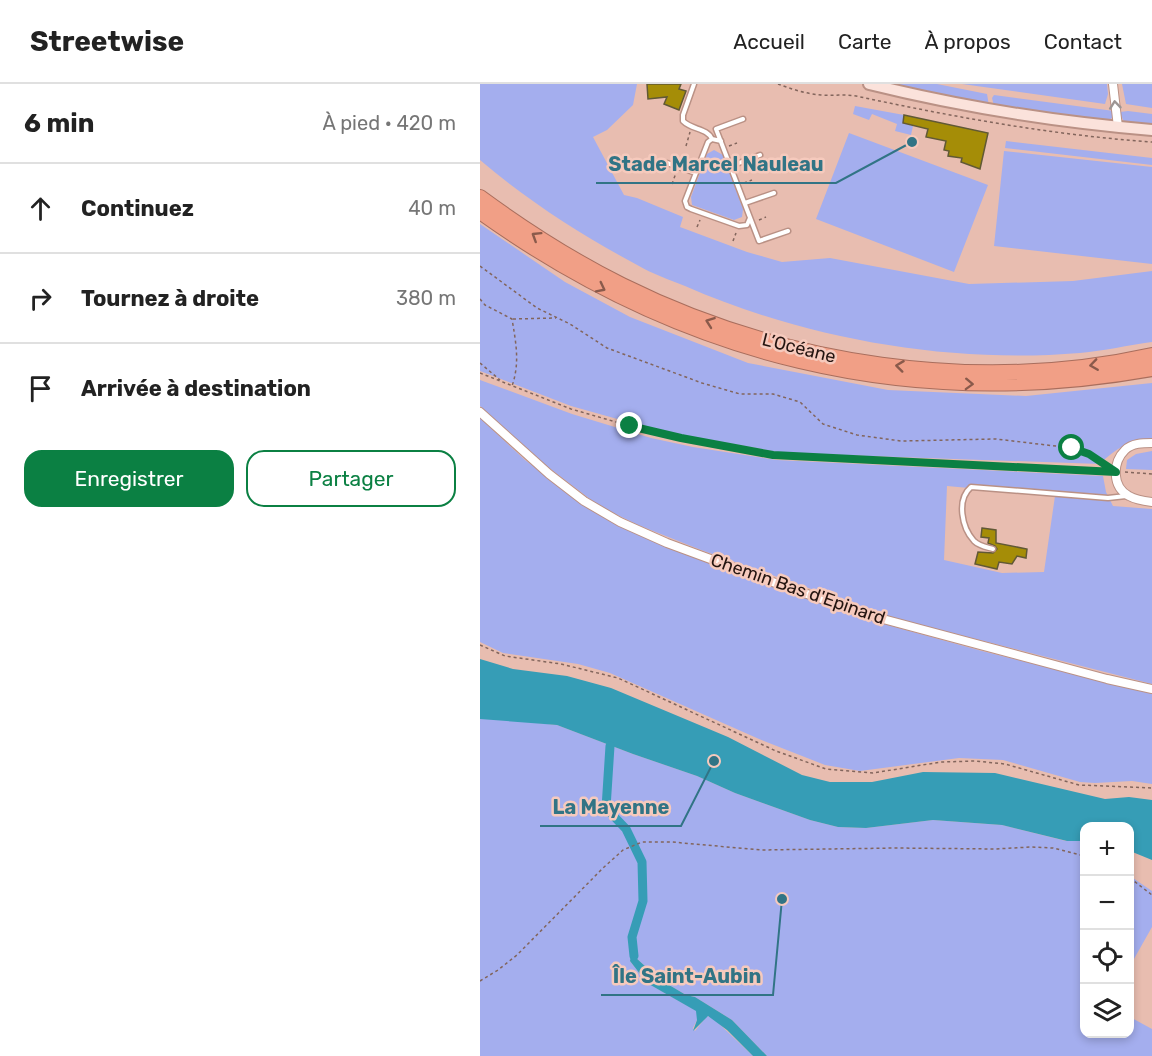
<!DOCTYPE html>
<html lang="fr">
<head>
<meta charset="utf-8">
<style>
  body { margin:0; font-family:Rubik,sans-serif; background:#f2f2f2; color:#222 }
  .controls { position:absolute; right:18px; bottom:18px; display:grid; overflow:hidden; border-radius:12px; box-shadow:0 3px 9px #0003 }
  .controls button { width:54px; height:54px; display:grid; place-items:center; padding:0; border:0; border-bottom:2px solid #e0e0e0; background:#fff; color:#222; font:30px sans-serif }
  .stop { position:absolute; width:18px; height:18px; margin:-14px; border:4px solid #0b8043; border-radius:50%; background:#fff }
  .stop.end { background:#0b8043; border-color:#fff; box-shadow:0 2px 6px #0008 }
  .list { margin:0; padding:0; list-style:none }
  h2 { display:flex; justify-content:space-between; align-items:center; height:78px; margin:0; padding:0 24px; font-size:26px }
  h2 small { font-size:20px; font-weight:400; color:#767676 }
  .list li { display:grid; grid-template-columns:39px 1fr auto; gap:18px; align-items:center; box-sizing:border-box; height:90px; padding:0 24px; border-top:2px solid #e0e0e0 }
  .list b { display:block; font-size:22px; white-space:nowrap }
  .list em { font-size:20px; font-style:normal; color:#767676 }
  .actions { display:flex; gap:12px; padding:18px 24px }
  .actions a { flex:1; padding:14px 0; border:2px solid #0b8043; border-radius:18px; text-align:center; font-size:21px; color:#0b8043 }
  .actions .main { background:#0b8043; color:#fff }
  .icon { flex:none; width:33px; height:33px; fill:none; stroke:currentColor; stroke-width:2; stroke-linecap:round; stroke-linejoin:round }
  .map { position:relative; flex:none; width:672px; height:972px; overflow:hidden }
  header { display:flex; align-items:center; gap:36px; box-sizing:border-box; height:84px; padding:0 30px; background:#fff; border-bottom:2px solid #e0e0e0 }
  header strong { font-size:28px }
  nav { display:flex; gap:33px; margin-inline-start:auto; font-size:21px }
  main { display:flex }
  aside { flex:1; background:#fff }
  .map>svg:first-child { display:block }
</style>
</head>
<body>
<header>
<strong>Streetwise</strong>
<nav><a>Accueil</a><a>Carte</a><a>À propos</a><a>Contact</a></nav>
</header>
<main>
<aside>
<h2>6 min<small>À pied · 420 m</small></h2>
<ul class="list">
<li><svg class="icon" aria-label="ahead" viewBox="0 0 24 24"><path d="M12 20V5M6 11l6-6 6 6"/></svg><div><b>Continuez</b></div><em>40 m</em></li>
<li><svg class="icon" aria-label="right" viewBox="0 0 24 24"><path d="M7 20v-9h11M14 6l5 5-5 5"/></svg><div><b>Tournez à droite</b></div><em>380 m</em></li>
<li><svg class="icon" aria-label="arrive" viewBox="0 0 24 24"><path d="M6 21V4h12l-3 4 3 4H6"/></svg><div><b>Arrivée à destination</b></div></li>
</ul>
<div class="actions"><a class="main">Enregistrer</a><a>Partager</a></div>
</aside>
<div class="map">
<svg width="672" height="972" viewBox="0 0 672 972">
  <rect width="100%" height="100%" fill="#e8bdb0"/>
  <path fill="#a4aeee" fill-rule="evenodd" d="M0,0H157L153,21L127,46L113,53L144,111L157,114L203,133L200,143L267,168L302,178L350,174L489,200L593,197L672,187V258C648,261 624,267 600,269C468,280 326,255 205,202C190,196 173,190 159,182C103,152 48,117 0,76Z
    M407,0H457L507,10L509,22Z
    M482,0H627L628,10L625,20Z
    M642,0H672V24L646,20Z
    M514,11L634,27L632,34L625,38L514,22L512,14Z
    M375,22L424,31L423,39L433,42L431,51L415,47L417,40L392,30L389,36L373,30Z
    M648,27L672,30V42L646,39L643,36L640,28Z
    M369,49L508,101L474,188L336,135Z
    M526,57L672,74V81L525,64Z
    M234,66L243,71L263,125L262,133L254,136L212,121L211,113L227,70Z
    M524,67L672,83V180L514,162Z
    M0,140L85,198L150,233L268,279L408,306L546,312L672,299V355C650,356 636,364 620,380L303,369L180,347L91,322L0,287Z
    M0,296L92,330L171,354L213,363L297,376L623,392L626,408L633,422L672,425V600L413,534L221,466L158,441L119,422L64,380L0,322ZM467,402L575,412L564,488L522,489L464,476Z
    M0,334L45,376L120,430L151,447L229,479L375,532L502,567L672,609V700L652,697L615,699L600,698L523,676L479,674L380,687L345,681L279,655L130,589L98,580L23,569L0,558Z
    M672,367V386L646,385L647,376L656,370Z
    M7,634L77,641L153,670L217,692L255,709L330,736L358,743L386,744L453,736L522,741L586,757H604V950H650V933L672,945V972H287L252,936L215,913L206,911L179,895L154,872L150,877L167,899L217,927V936L213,944L215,947L227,932L233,934L273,972H0V635Z
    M650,792L672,807V843L650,882Z"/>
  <path fill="#369db6" d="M0,575L33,585L87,592L131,604L248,653L322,691L350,698H392L443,688L515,689L625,715L649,713L672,716V776L650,767V742H604V757H587L522,741L453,736L386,744L358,743L330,736L255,709L217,692L153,670L77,641L0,635Z
    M151,872H154L179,895L206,911L215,913L252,936L287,972H273L247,946L228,932L213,947L217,936L216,927L167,899L150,877Z"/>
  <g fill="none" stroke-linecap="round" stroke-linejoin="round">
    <path stroke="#369db6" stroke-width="9" d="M130,662L126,724L146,745L162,778L163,817L152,853L154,872"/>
  </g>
  <path fill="#a58d07" stroke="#615935" stroke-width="1.5" d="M167,0H201L199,5L206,7L199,26L184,20L187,13L168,15Z
    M424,31L508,49L500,85L481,78L482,74L468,72L469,67L464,66L466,57L446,53L448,45L423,39Z
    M502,444L516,446V459L547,465L546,474L537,472L532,480L519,478L517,485L495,480L498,468L513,469L517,465L515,462L508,459L509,454L501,453Z"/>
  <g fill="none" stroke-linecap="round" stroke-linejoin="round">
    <defs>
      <path id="lane" d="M214,0L203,31V37C212,46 227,44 232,55
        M263,35L236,45L279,157L308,147
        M241,57L232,55L228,58L205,117L207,123L211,125L259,142L267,141L270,134
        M187,79L216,89
        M251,82L280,71
        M265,119L294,109
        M513,465C506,463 499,462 494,457C482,444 476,416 491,403L628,414L646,412"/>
      <path id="street" d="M633,0L638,43
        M0,328L69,390L104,417L140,438L187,459L298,500L388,531L627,595L672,605
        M672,359C663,359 652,359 645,366C632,379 632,403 649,412C656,416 664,417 672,418"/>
      <path id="secondary" d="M389,0C482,23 576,38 672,46"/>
      <path id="highway" d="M0,113C45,146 92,176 142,201C303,281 496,310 672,271
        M0,128C201,272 427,329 672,285"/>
    </defs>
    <use href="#lane" stroke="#ba9185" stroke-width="7"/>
    <use href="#street" stroke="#ba9185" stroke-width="10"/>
    <use href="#secondary" stroke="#ba9185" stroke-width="14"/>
    <use href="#highway" stroke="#a96e5d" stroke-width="16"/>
    <path stroke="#82655c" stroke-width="1.5" stroke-dasharray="3 3" stroke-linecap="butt" d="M298,0C311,5 327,10 341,11C353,12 364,10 376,12C474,33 572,51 672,58
      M206,62L210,48
      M249,62L257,59
      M264,99L272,96
      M192,100L196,89
      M279,136L286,133
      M217,143L220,136
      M253,157L256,149
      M0,182L57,224L90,240L127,264L222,299L260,310H293L320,318L343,340L377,351L421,357L516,355L592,364L609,370L628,382
      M0,215L5,221L32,235C36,259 40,279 32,302
      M33,235L76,234
      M0,279L20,296
      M0,289L91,325L150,342L201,354L293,371L628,388
      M645,388L672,390
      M0,561L25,572L81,580L138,594L296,667L346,685L393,689L461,678L495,677L525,680L599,701L672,704
      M650,794L672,811
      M0,897L18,886L37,871L123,784L143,766L162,758H192L281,766L416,764L515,765L551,763L573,764L604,772"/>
    <use href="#lane" stroke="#fff" stroke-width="4"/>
    <use href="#street" stroke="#fff" stroke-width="8"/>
    <use href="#secondary" stroke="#fbe2db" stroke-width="10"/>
    <use href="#highway" stroke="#f19f86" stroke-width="14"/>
  </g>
  <defs><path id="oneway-chevron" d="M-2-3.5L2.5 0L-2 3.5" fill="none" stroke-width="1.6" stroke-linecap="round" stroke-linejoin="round" transform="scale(1.5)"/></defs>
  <use stroke="#9c9593" href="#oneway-chevron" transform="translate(635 21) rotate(-96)"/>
  <g stroke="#8a5a4b">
    <use href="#oneway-chevron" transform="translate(56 152) rotate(-148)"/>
    <use href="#oneway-chevron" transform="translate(121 204) rotate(27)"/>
    <use href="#oneway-chevron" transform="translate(230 238) rotate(-160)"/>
    <use href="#oneway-chevron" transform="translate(614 281) rotate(172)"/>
    <use href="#oneway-chevron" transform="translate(420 282) rotate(-173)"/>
    <use href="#oneway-chevron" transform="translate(489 300) rotate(2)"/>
  </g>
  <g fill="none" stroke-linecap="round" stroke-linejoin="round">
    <path stroke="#0b8043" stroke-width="8" d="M150,342L201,354L293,371L636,388L609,370L592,364"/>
  </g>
  <g text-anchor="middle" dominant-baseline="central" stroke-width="5" stroke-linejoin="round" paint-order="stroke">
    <g font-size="18" fill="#241410" stroke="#f6cabd">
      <text transform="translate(319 264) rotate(14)">L’Océane</text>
      <text transform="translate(318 505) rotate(19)">Chemin Bas d'Epinard</text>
    </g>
  </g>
  <path fill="none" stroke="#317485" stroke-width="2" d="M432 58L356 99H116M234 677L201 742H60M302 815L293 911H121"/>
  <g fill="#317485" stroke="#f6cabd" stroke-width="2">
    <circle cx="432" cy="58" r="6"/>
    <circle cx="234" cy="677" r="6"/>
    <circle cx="302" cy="815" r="6"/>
  </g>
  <g font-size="20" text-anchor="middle" font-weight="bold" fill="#317485" stroke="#f6cabd" stroke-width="5" stroke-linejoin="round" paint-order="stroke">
    <text x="236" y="87">Stade Marcel Nauleau</text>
    <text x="131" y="730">La Mayenne</text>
    <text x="207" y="899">Île Saint-Aubin</text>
  </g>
</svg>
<div class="controls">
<button>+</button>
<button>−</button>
<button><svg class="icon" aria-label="locate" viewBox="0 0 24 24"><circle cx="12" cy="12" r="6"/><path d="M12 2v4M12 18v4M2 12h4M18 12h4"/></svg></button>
<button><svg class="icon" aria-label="layers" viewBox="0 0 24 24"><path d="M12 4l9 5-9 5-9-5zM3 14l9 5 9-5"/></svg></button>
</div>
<div class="stop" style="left:592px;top:364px"></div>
<div class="stop end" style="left:150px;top:342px"></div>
</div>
</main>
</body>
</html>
